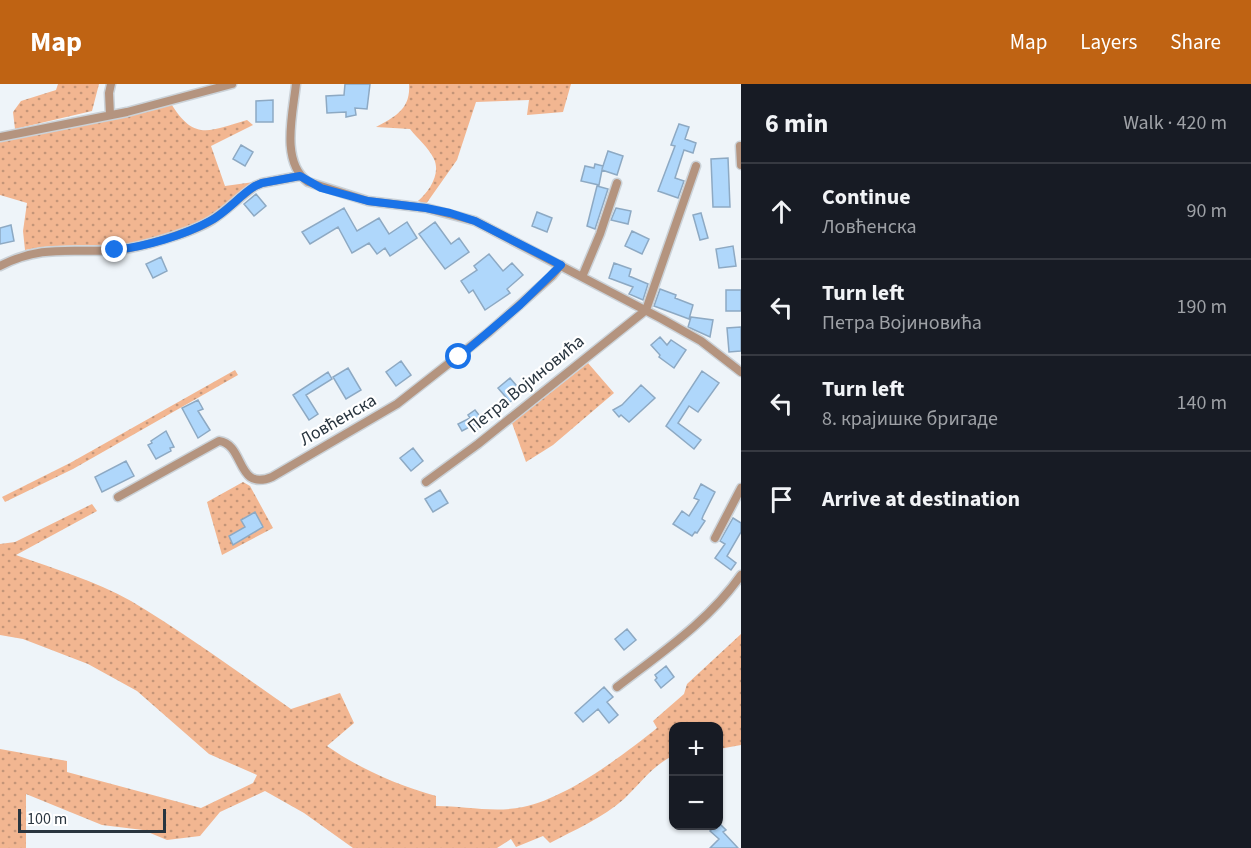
<!DOCTYPE html>
<html lang="en">
<head>
<meta charset="utf-8">
<style>
  body { margin:0; font-family:"Source Sans 3",sans-serif; background:#242831; color:#f1f3f6 }
  .controls { position:absolute; right:18px; bottom:18px; display:grid; overflow:hidden; border-radius:12px; box-shadow:0 2px 4px #0004 }
  .controls button { width:54px; height:54px; display:grid; place-items:center; padding:0; border:0; border-bottom:2px solid #363941; background:#171b24; color:#f1f3f6; font:30px sans-serif }
  .scale { position:absolute; left:18px; bottom:15px; width:148px; box-sizing:border-box; padding-left:6px; border:3px solid #29353f; border-top:0; font-size:16px; line-height:21px; white-space:nowrap; color:#29353f; -webkit-text-stroke:4px #fff; paint-order:stroke }
  .stop { position:absolute; width:18px; height:18px; margin:-14px; border:4px solid #1a73e8; border-radius:50%; background:#fff }
  .stop.end { background:#1a73e8; border-color:#fff; box-shadow:0 2px 6px #0008 }
  .list { margin:0; padding:0; list-style:none }
  h2 { display:flex; justify-content:space-between; align-items:center; height:78px; margin:0; padding:0 24px; font-size:26px }
  h2 small { font-size:20px; font-weight:400; color:#9ea1a6 }
  .list li { display:grid; grid-template-columns:39px 1fr auto; gap:18px; align-items:center; box-sizing:border-box; height:96px; padding:0 24px; border-top:2px solid #363941 }
  .list b { display:block; font-size:22px; white-space:nowrap }
  .list p { margin:0; font-size:20px; white-space:nowrap; color:#9ea1a6 }
  .list em { font-size:20px; font-style:normal; color:#9ea1a6 }
  .icon { flex:none; width:33px; height:33px; fill:none; stroke:currentColor; stroke-width:2; stroke-linecap:round; stroke-linejoin:round }
  .map { position:relative; flex:none; width:741px; height:764px; overflow:hidden }
  header { display:flex; align-items:center; gap:36px; box-sizing:border-box; height:84px; padding:0 30px; background:#bf6313; color:#fff }
  header strong { font-size:28px }
  nav { display:flex; gap:33px; margin-inline-start:auto; font-size:21px }
  main { display:flex }
  aside { flex:1; background:#171b24 }
  .map>svg:first-child { display:block }
</style>
</head>
<body>
<header>
<strong>Map</strong>
<nav><a>Map</a><a>Layers</a><a>Share</a></nav>
</header>
<main>
<div class="map">
<svg width="741" height="764" viewBox="0 0 741 764">
  <defs>
    <pattern id="grass-dots" width="8" height="8" patternUnits="userSpaceOnUse" patternTransform="scale(1.5)"><rect width="8" height="8" fill="#f2b691"/><path d="M2 2h.1M6 6h.1" fill="none" stroke="#c49578" stroke-width="1.8" stroke-linecap="round"/></pattern>
  </defs>
  <rect width="100%" height="100%" fill="#eef4f9"/>
  <path fill="url(#grass-dots)" d="M58,0H99L92,27L15,45L13,28L21,17L56,6Z
    M409,0H571L563,28L527,31L529,16L476,18L457,76L426,120L418,117C429,108 441,90 434,75C429,64 417,54 410,45L376,43C395,33 411,25 409,0Z
    M170,18C194,58 209,47 247,36L253,41L211,62L225,102L254,98C235,111 219,129 198,139C179,148 157,155 136,159C110,163 84,160 57,162C47,162 36,164 25,166L23,147L27,119L0,111V58Z
    M588,279L614,309L553,361L526,378L512,339Z
    M235,286L238,291L73,385L5,418L2,413L70,379Z
    M243,398L250,402L273,444L222,471L207,418Z
    M92,420L97,427L16,471C55,485 95,497 131,517C186,550 238,588 291,625L340,609L354,639L327,662C360,685 397,701 436,712V722C464,722 495,729 523,723C567,714 622,672 657,644L653,637L684,610L687,600L741,550V661L719,665L718,642H674L673,672C654,680 639,701 624,715C603,734 574,746 550,759L543,752L516,763L511,755L497,764H353L304,729L265,707L220,728L200,752L167,756L143,746L102,741L26,710V764H0V665L67,677V688L201,724L253,699L257,691L209,670L137,607L88,580L23,555L0,551V460L15,458Z"/>
  <path fill="#afd7fb" stroke="#8da9c3" stroke-width="1.5" d="M345,0H370L367,25L355,24L356,31L346,33V28L327,29L326,12L344,11Z
    M273,16V38H256V17Z
    M679,40L689,43L685,55L696,59L693,69L684,66L675,94L684,97L678,114L658,107L675,62L671,61Z
    M241,61L253,68L245,82L233,75Z
    M608,67L623,72L617,91L602,86L599,101L581,97L585,82L594,84L595,80L603,82L602,85Z
    M728,74L730,123H713L711,75Z
    M597,102L608,105L595,145L587,142Z
    M256,110L266,122L254,132L244,120Z
    M344,124L357,147L379,134L389,150L407,138L417,154L390,172L385,164L377,170L369,159L352,169L338,143L310,160L302,148Z
    M616,124L631,127L628,140L611,136Z
    M537,128L552,134L547,148L532,142Z
    M701,129L708,154L700,156L693,131Z
    M435,138L451,160L459,154L469,168L445,185L419,150Z
    M11,141L14,157L0,160V144Z
    M632,147L649,155L642,170L625,162Z
    M733,162L736,182L719,184L716,165Z
    M489,170L503,187L512,179L523,191L507,205L510,209L485,226L473,206L469,209L461,197L477,186L474,182Z
    M161,173L167,187L153,194L146,180Z
    M614,179L631,185L629,192L648,200L643,216L629,210L633,203L609,194Z
    M660,205L676,211L675,214L693,221L689,235L654,222Z
    M726,206H741V227H726Z
    M691,233L713,236L710,253L688,243Z
    M741,243V267L729,268L727,244Z
    M660,253L667,261L671,256L686,266L674,284L659,273L660,271L651,261Z
    M401,277L411,291L396,302L386,288Z
    M348,284L361,306L346,315L333,293Z
    M702,287L719,299L698,328L689,322L678,339L701,356L694,365L666,342Z
    M328,288L332,295L306,311L318,330L309,336L293,311Z
    M510,294L522,308L510,318L498,304Z
    M641,301L655,314L629,338L621,331L619,333L613,326L622,321Z
    M198,316L203,325L198,327L210,346L198,354L182,324Z
    M475,326L486,340L478,345L475,340L462,347L458,340L470,334L468,331Z
    M166,347L174,363L170,364L171,367L156,375L148,361L152,359L151,357Z
    M413,364L423,377L411,387L400,374Z
    M126,377L134,392L102,408L95,393Z
    M701,400L715,408L703,432L702,435L705,437L697,449L695,448L692,452L673,440L682,427L689,432L699,416L694,414Z
    M440,406L448,419L433,428L425,415Z
    M255,428L263,443L233,461L229,452L245,443L241,436Z
    M733,434L741,439V448L727,472L736,479L731,486L715,474L725,460L720,457Z
    M627,545L636,556L624,566L615,555Z
    M666,582L674,593L661,604L655,596L657,594L655,591Z
    M604,603L613,613L607,618L618,631L609,639L598,625L583,638L575,629Z
    M719,739L726,746L723,748L738,764H710L719,755L710,747L716,741H718Z"/>
  <g fill="none" stroke-linecap="round" stroke-linejoin="round">
    <defs>
      <path id="street" d="M296,0C293,29 280,78 308,98L368,117L426,124L475,137L662,235L701,257L741,288
        M110,31L109,9L111,0
        M0,53L127,28L232,0
        M740,62L741,81
        M0,182C46,158 78,171 125,165C148,161 193,148 212,136C228,126 240,112 255,102L262,99L300,92
        M582,193L600,150L617,99
        M426,398L478,360L646,226L696,82
        M118,413L219,357C245,360 236,408 272,393L397,320L489,248L552,192L561,181
        M715,454L741,404
        M617,603C661,569 709,537 741,491"/>
    </defs>
    <use href="#street" stroke="#cbd2d8" stroke-width="11"/>
    <use href="#street" stroke="#b4947f" stroke-width="8"/>
  </g>
  <g fill="none" stroke-linecap="round" stroke-linejoin="round">
    <path stroke="#1a73e8" stroke-width="8" d="M115,166C144,163 185,151 210,137C227,128 239,112 255,102L262,99L300,92L321,104L368,117L426,124L450,129L475,137L561,181L520,221L459,273"/>
  </g>
  <g text-anchor="middle" dominant-baseline="central" stroke-width="4.5" stroke-linejoin="round" paint-order="stroke">
    <g font-size="18" fill="#29353f" stroke="#fff">
      <text transform="translate(526 300) rotate(-39)">Петра Војиновића</text>
      <text transform="translate(338 336) rotate(-30)">Ловћенска</text>
    </g>
  </g>
</svg>
<div class="controls">
<button>+</button>
<button>−</button>
</div>
<div class="scale">100 m</div>
<div class="stop" style="left:459px;top:273px"></div>
<div class="stop end" style="left:115px;top:166px"></div>
</div>
<aside>
<h2>6 min<small>Walk · 420 m</small></h2>
<ul class="list">
<li><svg class="icon" aria-label="ahead" viewBox="0 0 24 24"><path d="M12 20V5M6 11l6-6 6 6"/></svg><div><b>Continue</b><p>Ловћенска</p></div><em>90 m</em></li>
<li><svg class="icon" aria-label="left" viewBox="0 0 24 24"><path d="M17 20v-9H6M10 6l-5 5 5 5"/></svg><div><b>Turn left</b><p>Петра Војиновића</p></div><em>190 m</em></li>
<li><svg class="icon" aria-label="left" viewBox="0 0 24 24"><path d="M17 20v-9H6M10 6l-5 5 5 5"/></svg><div><b>Turn left</b><p>8. крајишке бригаде</p></div><em>140 m</em></li>
<li><svg class="icon" aria-label="arrive" viewBox="0 0 24 24"><path d="M6 21V4h12l-3 4 3 4H6"/></svg><div><b>Arrive at destination</b></div></li>
</ul>
</aside>
</main>
</body>
</html>
